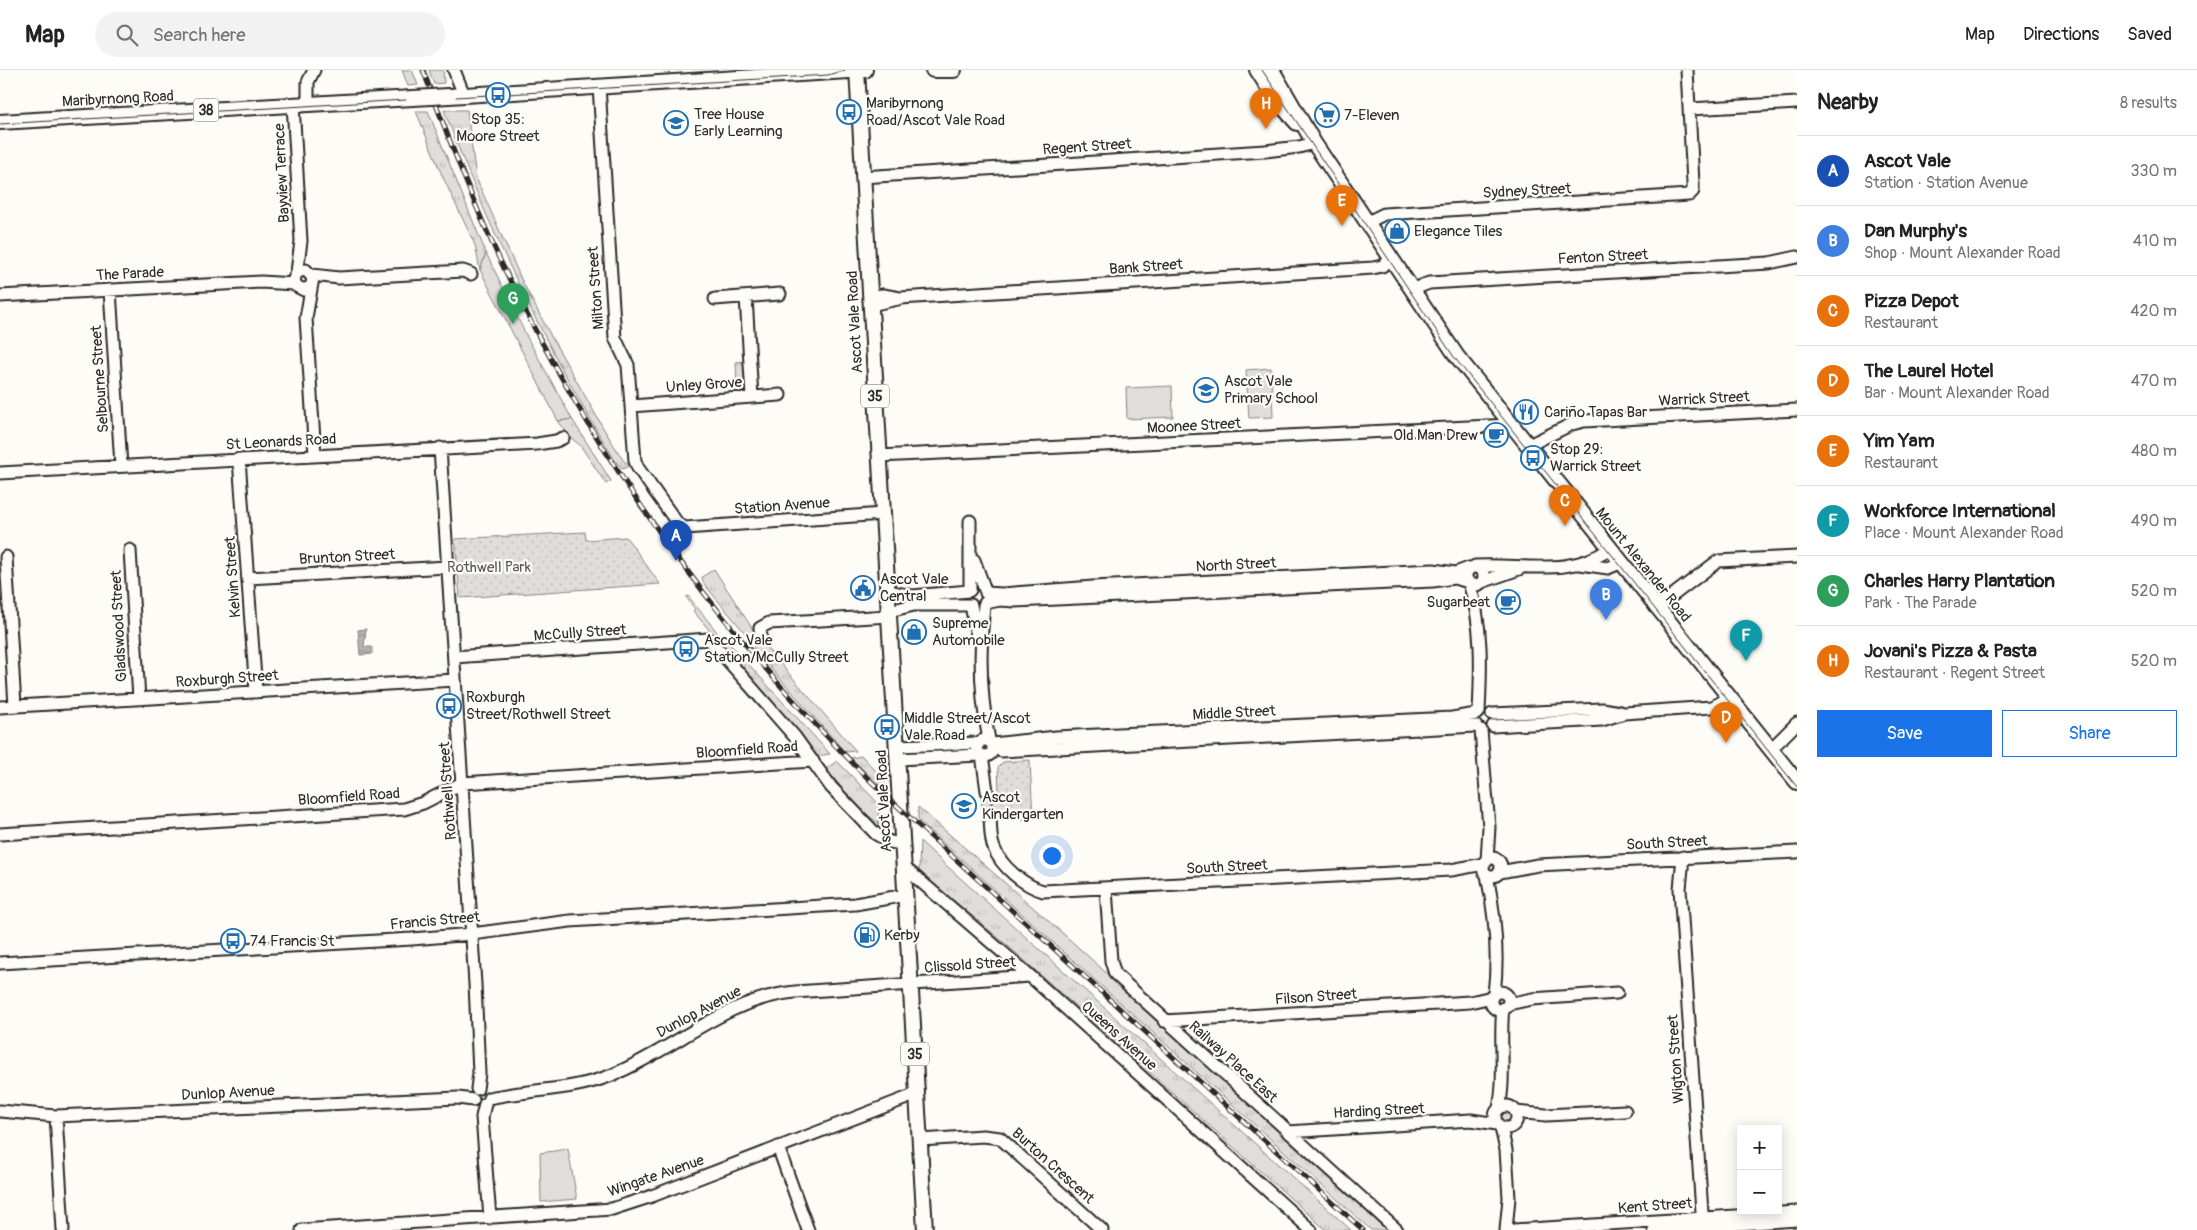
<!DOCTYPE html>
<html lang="en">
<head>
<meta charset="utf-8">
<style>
  body { margin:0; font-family:Pangolin,sans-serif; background:#f2f2f2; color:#222 }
  .controls { position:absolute; right:15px; bottom:15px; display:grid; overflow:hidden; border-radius:0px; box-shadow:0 2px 12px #0003 }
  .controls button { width:45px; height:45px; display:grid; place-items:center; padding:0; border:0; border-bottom:1px solid #e0e0e0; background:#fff; color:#222; font:25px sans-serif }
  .you { position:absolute; left:1051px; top:785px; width:18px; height:18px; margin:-12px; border:4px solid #fff; border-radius:50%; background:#1a73e8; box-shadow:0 0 0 8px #1a73e833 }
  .badge { display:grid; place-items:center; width:32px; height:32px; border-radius:50%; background:#1a73e8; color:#fff; font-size:16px; font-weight:700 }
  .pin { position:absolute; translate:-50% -41px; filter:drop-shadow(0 1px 2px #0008) }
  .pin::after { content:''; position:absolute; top:26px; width:18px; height:15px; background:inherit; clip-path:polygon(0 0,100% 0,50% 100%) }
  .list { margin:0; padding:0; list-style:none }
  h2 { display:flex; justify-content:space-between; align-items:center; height:65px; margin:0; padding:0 20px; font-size:21px }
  h2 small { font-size:16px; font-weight:400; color:#767676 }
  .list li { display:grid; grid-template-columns:32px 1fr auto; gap:15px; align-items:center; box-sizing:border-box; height:70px; padding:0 20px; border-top:1px solid #e0e0e0 }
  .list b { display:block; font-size:19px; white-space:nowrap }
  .list p { margin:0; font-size:16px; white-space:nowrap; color:#767676 }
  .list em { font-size:16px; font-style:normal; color:#767676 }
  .actions { display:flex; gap:10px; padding:15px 20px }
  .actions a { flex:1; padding:11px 0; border:1px solid #1a73e8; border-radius:0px; text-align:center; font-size:18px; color:#1a73e8 }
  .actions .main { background:#1a73e8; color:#fff }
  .icon { flex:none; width:28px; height:28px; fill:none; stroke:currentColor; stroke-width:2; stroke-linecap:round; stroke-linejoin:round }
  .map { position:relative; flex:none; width:1797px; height:1160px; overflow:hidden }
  header { display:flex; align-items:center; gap:30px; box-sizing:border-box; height:70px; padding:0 25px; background:#fff; border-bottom:1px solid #e0e0e0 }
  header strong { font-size:24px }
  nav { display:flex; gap:28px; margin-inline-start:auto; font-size:18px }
  .search { width:350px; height:45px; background:#f2f2f2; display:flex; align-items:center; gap:12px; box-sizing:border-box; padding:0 18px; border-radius:28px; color:#767676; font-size:19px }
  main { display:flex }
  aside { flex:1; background:#fff }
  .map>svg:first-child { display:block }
</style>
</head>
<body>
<header>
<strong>Map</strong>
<div class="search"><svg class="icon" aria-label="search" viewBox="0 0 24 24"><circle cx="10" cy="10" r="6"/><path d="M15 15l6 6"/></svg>Search here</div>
<nav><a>Map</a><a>Directions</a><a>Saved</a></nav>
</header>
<main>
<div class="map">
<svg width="1797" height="1160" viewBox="0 0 1797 1160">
  <defs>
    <pattern id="grass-tufts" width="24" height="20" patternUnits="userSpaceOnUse" patternTransform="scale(1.25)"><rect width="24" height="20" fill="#dfdeda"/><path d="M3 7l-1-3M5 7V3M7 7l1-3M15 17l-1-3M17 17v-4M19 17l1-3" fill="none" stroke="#c0bfbb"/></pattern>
    <pattern id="park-dots" width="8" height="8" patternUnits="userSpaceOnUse" patternTransform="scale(1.25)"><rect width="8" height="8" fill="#dfdeda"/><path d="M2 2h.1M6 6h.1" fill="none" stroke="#c0bfbb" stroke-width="1.8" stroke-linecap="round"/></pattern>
    <pattern id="water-ripples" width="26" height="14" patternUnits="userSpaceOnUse" patternTransform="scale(1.25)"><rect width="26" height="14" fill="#b5b4b1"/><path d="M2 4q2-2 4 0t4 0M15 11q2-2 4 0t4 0" fill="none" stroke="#939390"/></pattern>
  </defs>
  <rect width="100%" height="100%" fill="#fdfcf7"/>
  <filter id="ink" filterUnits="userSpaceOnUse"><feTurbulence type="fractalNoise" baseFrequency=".02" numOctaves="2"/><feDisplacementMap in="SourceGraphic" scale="10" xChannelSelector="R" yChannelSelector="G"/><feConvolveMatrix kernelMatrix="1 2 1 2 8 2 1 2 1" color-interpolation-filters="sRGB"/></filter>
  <g filter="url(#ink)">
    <path fill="url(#grass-tufts)" stroke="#858482" d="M402,0H412L418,15L408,16Z
      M429,0H443L444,13L434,14Z
      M444,40H467L476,108L522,211L552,268L605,361L623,390L630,396L623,399L616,392C547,280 490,163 444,40Z
      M416,41H428L486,183L480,200L475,175L441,103Z
      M746,291L748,317L737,318L736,292Z
      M572,349L611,411L606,414L580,375L572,369L558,351Z
      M714,499L759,569L856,681L845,682L753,578L755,575L704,514L702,507Z
      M688,526L725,572L732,576L830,684L817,686L693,541L695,539L686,527Z
      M862,686L885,711L884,720L851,688Z
      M837,691L878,733L879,754L860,739L826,699Z
      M918,737L1068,868L1388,1160H1371L918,750Z
      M920,771L948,797L1351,1160H1326L1015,882L919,801Z"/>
    <path fill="url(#park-dots)" stroke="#858482" d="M585,462L586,470L626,467L660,514L460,528L455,469Z
      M1030,690L1033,749C1017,750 997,747 983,752L981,723L992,725L999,723L998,697L1003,692Z"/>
    <path fill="#dfdeda" stroke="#858482" d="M486,183L528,269L572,349L558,351L480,200Z
      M1271,298L1273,347L1249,348L1246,300Z
      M1172,316L1173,347L1127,349L1126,318Z
      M1501 1048a6 6 0 1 1 12 0a6 6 0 1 1-12 0Z
      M568,1079L577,1129L541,1132L540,1083Z"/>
    <path fill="url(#water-ripples)" stroke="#7e7d7b" d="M366,559L364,577H372V584L360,585L358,560Z"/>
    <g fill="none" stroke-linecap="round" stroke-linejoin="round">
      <path stroke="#7e7d7b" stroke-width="3" d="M992,725L991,737L994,746"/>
      <defs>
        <path id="minor" d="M454,0L464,25
          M599,16L615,268L628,295L635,391L638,398L678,454L685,458L883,444
          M293,34L301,171L297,202
          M308,34V12L314,0
          M1690,39L1797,33
          M862,107L1265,81L1299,77L1314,73
          M1366,153L1384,144L1689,125L1693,121V113L1687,0
          M312,205L339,208L463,201L471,204
          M310,217L304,220L296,216L294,209L297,202L306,200L313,208L306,248L315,385
          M110,220L121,396
          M1411,220L1429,213L1769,193L1797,187
          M0,226L261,212L294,214
          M870,226L883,225L900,228L1373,198L1382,196L1391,190
          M746,227L752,327
          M715,229L780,224
          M870,235L898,229
          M631,336L780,325
          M1527,376L1572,354L1584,351L1797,340
          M440,378L475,914L479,1003L477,1019
          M879,386L1510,355
          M239,389L256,622
          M0,403L537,374L556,371L563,368
          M130,480L139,629
          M6,487L15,636
          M974,490L985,520
          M1580,494L1608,498L1620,493
          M1475,496C1520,493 1570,508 1609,479
          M1466 506a9 9 0 1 1 18 0a9 9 0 1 1-18 0Z
          M248,508L448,497
          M1482,512L1519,499
          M1469,513C1483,554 1481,600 1479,642
          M970,520V451
          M888,521L912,526L969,521
          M986,523L1002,524L1093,517L1433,500L1456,503L1469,498
          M985,533L1000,530L1015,531L1433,511L1454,508L1469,512
          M971,535L977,566
          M984,535C979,581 980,625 989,670
          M1656,538L1718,491L1797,487
          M889,541L914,535H970
          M761,568L760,558L769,553L890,546
          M454,587L709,569L795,667L831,717L876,764L890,772L903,774
          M0,637L455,610
          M1492,644L1602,639L1620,642
          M1493,656L1602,650L1624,643L1712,637L1729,628
          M1481,660L1489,757L1487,791
          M977 678a8 8 0 1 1 16 0a8 8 0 1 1-16 0Z
          M993,674L1056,667L1452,648L1476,644
          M897,676L978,673
          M1771,679L1797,653
          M1001,681L1476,656
          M982,685L987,721
          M898,689L980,685
          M990,748C991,758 990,769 994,778C1001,797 1025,816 1043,821L1451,800L1484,794
          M0,764L404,739L423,733L462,713L813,691
          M1683,787L1680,819L1703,1157
          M1483 797a9 9 0 1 1 18 0a9 9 0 1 1-18 0Z
          M904,797L1030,906L1311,1160
          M1500,802L1538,795L1797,782
          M1487,805C1495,844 1499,884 1494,924
          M1106,819L1111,891L1115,904L1397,1160
          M0,893L412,869L472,864L570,851L855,834L906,825
          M1491 931a9 9 0 1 1 18 0a9 9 0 1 1-18 0Z
          M1508,934L1532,929L1617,923
          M1164,951L1470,932L1492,927
          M489,1028C530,1019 573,1021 612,1005C676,979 724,929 795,922L1030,906
          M485,1034L482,1047L490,1148
          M1495 1047a11 11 0 1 1 22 0a11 11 0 1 1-22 0Z
          M1499,1038C1506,1005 1499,972 1503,938
          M0,1041L56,1046L458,1028L473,1030
          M1516,1042L1546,1045L1625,1041
          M56,1046L63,1160
          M1501,1058L1506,1080L1509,1128L1506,1160
          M1288,1062L1471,1050L1497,1054
          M920,1070L983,1066L1000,1068L1102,1160
          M778,1077L808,1160
          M302,1160L612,1139L652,1126L917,1024
          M1514,1160L1797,1142
          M1654,1160L1797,1150"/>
        <path id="major" d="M857,0L925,1160
          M933,0H954
          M1257,0L1275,28L1297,53
          M1272,0L1314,73L1456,285L1797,712
          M449,26L865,0
          M0,52L413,28"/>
      </defs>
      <use href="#minor" stroke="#2b2b2b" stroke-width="15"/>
      <use href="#major" stroke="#2b2b2b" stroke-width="18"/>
      <use href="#minor" stroke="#fdfcf7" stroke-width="11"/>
      <use href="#major" stroke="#fdfcf7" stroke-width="14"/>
      <path stroke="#2b2b2b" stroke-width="1" d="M1262,0L1454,287L1797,717
        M0,54L828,5L845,0"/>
      <defs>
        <path id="rail" d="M423,0C447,64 471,128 500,190C596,390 724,570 884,724L1363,1160"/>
      </defs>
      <use href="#rail" stroke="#2b2b2b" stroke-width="5"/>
      <use href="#rail" stroke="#fdfcf7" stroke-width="3" stroke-dasharray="9" stroke-linecap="butt"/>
      <defs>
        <path id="major-bridge" d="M413,28L449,26"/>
      </defs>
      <use href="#major-bridge" stroke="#2b2b2b" stroke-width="18" stroke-linecap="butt"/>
      <use href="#major-bridge" stroke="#fdfcf7" stroke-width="14"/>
    </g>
  </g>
  <defs>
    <symbol id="bus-ring" viewBox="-11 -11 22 22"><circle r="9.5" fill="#fdfcf7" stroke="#1f6fb2" stroke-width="1.5"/><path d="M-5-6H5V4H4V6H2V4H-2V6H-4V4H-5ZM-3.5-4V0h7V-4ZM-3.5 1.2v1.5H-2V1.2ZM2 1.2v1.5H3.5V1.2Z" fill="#1f6fb2"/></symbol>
    <symbol id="supermarket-ring" viewBox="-11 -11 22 22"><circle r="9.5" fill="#fdfcf7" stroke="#1f6fb2" stroke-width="1.5"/><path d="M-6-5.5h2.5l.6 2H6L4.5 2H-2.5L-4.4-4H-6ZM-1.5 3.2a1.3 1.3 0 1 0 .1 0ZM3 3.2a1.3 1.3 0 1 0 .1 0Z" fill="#1f6fb2"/></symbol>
    <symbol id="school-ring" viewBox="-11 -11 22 22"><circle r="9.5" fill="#fdfcf7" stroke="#1f6fb2" stroke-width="1.5"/><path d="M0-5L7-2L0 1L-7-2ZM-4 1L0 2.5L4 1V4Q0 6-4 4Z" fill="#1f6fb2"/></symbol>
    <symbol id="shop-ring" viewBox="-11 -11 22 22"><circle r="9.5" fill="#fdfcf7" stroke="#1f6fb2" stroke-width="1.5"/><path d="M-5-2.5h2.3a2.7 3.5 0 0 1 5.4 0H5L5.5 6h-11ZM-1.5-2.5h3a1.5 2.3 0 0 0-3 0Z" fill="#1f6fb2"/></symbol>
    <symbol id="restaurant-ring" viewBox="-11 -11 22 22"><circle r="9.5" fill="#fdfcf7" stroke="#1f6fb2" stroke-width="1.5"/><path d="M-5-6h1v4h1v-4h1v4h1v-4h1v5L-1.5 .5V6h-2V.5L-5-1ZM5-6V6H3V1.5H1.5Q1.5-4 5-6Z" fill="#1f6fb2"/></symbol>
    <symbol id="cafe-ring" viewBox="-11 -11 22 22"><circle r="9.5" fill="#fdfcf7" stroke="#1f6fb2" stroke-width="1.5"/><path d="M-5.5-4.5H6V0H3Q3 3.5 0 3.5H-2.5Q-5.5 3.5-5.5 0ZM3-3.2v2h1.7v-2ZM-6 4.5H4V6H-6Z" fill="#1f6fb2"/></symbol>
    <symbol id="civic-ring" viewBox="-11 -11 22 22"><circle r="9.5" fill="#fdfcf7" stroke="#1f6fb2" stroke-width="1.5"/><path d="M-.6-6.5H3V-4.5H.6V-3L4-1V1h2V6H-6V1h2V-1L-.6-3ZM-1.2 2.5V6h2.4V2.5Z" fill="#1f6fb2"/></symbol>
    <symbol id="fuel-ring" viewBox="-11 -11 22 22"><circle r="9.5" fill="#fdfcf7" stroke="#1f6fb2" stroke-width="1.5"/><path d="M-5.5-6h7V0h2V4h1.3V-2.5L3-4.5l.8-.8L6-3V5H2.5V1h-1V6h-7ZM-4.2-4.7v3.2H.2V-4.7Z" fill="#1f6fb2"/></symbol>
  </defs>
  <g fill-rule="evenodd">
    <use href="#bus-ring" x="484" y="11" width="28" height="28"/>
    <use href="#bus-ring" x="835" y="28" width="28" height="28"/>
    <use href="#supermarket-ring" x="1313" y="31" width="28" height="28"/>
    <use href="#school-ring" x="662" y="39" width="28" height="28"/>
    <use href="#shop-ring" x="1383" y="147" width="28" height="28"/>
    <use href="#school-ring" x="1192" y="306" width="28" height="28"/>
    <use href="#restaurant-ring" x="1512" y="328" width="28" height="28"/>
    <use href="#cafe-ring" x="1482" y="351" width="28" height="28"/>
    <use href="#bus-ring" x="1519" y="374" width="28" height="28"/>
    <use href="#civic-ring" x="849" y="504" width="28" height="28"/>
    <use href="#cafe-ring" x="1494" y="518" width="28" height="28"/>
    <use href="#shop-ring" x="900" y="548" width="28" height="28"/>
    <use href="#bus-ring" x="672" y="565" width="28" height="28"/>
    <use href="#bus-ring" x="435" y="622" width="28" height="28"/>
    <use href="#bus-ring" x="873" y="643" width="28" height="28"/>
    <use href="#school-ring" x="950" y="722" width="28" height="28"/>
    <use href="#fuel-ring" x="853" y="851" width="28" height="28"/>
    <use href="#bus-ring" x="219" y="857" width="28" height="28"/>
  </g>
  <g text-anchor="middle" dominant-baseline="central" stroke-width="4.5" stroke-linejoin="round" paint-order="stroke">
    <g fill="#fdfcf7" stroke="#6a6a68" stroke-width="1">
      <rect x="193.5" y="28.5" width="25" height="23" rx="4"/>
      <rect x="861" y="314.5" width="28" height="23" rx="4"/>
      <rect x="901" y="972.5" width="28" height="23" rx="4"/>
    </g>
    <g font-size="14" font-weight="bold" fill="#2b2b2b">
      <text x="206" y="40">38</text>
      <text x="875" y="326">35</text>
      <text x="915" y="984">35</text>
    </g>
    <g font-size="15" fill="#2b2b2b" stroke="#fdfcf7">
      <text transform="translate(118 29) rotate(-3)">Maribyrnong Road</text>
      <text transform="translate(1087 77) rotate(-4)">Regent Street</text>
      <text transform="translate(282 103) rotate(-93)">Bayview Terrace</text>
      <text transform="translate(1527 121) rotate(-3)">Sydney Street</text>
      <text transform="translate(1603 187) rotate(-3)">Fenton Street</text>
      <text transform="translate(1146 197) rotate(-4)">Bank Street</text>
      <text transform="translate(130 204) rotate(-3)">The Parade</text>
      <text transform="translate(596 218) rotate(-94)">Milton Street</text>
      <text transform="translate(855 252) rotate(-93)">Ascot Vale Road</text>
      <text transform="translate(100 309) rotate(-94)">Selbourne Street</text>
      <text transform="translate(704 315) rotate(-4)">Unley Grove</text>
      <text transform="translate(1704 329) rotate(-3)">Warrick Street</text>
      <text transform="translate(1194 356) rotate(-3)">Moonee Street</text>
      <text transform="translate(281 372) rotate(-3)">St Leonards Road</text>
      <text transform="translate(782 436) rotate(-4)">Station Avenue</text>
      <text transform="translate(347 487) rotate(-3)">Brunton Street</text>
      <text transform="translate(1236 495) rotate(-3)">North Street</text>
      <text transform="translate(1643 495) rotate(51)">Mount Alexander Road</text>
      <text transform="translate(233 507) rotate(-94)">Kelvin Street</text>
      <text transform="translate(119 556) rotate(-93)">Gladswood Street</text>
      <text transform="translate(580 563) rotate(-4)">McCully Street</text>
      <text transform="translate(227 609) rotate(-4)">Roxburgh Street</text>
      <text transform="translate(1234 643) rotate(-3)">Middle Street</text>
      <text transform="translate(747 680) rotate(-4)">Bloomfield Road</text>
      <text transform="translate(448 721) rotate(-94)">Rothwell Street</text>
      <text transform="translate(349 727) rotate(-4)">Bloomfield Road</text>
      <text transform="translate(884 731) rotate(-93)">Ascot Vale Road</text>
      <text transform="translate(1667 773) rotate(-3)">South Street</text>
      <text transform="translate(1227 797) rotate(-3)">South Street</text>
      <text transform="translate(435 851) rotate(-5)">Francis Street</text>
      <text transform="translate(970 895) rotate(-4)">Clissold Street</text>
      <text transform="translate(1316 927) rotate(-4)">Filson Street</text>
      <text transform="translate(699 942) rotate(-28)">Dunlop Avenue</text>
      <text transform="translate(1119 966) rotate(42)">Queens Avenue</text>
      <text transform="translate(1676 989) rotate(-94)">Wigton Street</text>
      <text transform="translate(1233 992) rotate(42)">Railway Place East</text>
      <text transform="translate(228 1023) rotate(-3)">Dunlop Avenue</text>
      <text transform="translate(1379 1041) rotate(-3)">Harding Street</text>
      <text transform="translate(1053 1096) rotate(42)">Burton Crescent</text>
      <text transform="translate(656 1106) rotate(-19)">Wingate Avenue</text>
      <text transform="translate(1655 1136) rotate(-4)">Kent Street</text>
    </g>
    <g font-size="15" fill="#2b2b2b" stroke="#fdfcf7" text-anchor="start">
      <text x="866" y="33">Maribyrnong<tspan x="866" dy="17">Road/Ascot Vale Road</tspan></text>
      <text x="694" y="44">Tree House<tspan x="694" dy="17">Early Learning</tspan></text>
      <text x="1344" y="45">7-Eleven</text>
      <text x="498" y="49" text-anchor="middle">Stop 35:<tspan x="498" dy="17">Moore Street</tspan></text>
      <text x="1414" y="161">Elegance Tiles</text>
      <text x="1224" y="311">Ascot Vale<tspan x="1224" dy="17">Primary School</tspan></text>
      <text x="1544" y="342">Cariño Tapas Bar</text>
      <text x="1478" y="365" text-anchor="end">Old Man Drew</text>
      <text x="1550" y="379">Stop 29:<tspan x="1550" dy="17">Warrick Street</tspan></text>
      <text x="880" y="509">Ascot Vale<tspan x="880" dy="17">Central</tspan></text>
      <text x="1490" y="532" text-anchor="end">Sugarbeat</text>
      <text x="932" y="553">Supreme<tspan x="932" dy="17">Automobile</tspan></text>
      <text x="704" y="570">Ascot Vale<tspan x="704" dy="17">Station/McCully Street</tspan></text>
      <text x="466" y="627">Roxburgh<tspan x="466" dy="17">Street/Rothwell Street</tspan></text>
      <text x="904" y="648">Middle Street/Ascot<tspan x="904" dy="17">Vale Road</tspan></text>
      <text x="982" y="727">Ascot<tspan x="982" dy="17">Kindergarten</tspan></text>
      <text x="884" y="865">Kerby</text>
      <text x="250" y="871">74 Francis St</text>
    </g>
    <g font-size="15" fill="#585857" stroke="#fdfcf7">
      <text x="489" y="497">Rothwell Park</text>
    </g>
  </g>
</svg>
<div class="controls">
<button>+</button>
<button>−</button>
</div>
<div class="you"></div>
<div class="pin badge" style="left:676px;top:491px;background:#1a4fb4">A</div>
<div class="pin badge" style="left:1606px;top:550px;background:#3f7fe0">B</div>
<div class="pin badge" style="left:1565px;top:456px;background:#e8710a">C</div>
<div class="pin badge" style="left:1726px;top:673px;background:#e8710a">D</div>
<div class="pin badge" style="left:1342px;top:156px;background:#e8710a">E</div>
<div class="pin badge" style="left:1746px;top:591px;background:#0f9aa8">F</div>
<div class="pin badge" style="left:513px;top:254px;background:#2e9e5b">G</div>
<div class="pin badge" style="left:1266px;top:59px;background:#e8710a">H</div>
</div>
<aside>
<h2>Nearby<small>8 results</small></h2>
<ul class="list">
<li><span class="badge" style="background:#1a4fb4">A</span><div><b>Ascot Vale</b><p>Station · Station Avenue</p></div><em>330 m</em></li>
<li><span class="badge" style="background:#3f7fe0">B</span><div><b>Dan Murphy's</b><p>Shop · Mount Alexander Road</p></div><em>410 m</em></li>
<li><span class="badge" style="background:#e8710a">C</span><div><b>Pizza Depot</b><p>Restaurant</p></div><em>420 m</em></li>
<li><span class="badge" style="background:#e8710a">D</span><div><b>The Laurel Hotel</b><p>Bar · Mount Alexander Road</p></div><em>470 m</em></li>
<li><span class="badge" style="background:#e8710a">E</span><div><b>Yim Yam</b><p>Restaurant</p></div><em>480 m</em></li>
<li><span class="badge" style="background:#0f9aa8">F</span><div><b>Workforce International</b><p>Place · Mount Alexander Road</p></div><em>490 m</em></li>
<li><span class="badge" style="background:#2e9e5b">G</span><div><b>Charles Harry Plantation</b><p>Park · The Parade</p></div><em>520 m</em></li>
<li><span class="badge" style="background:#e8710a">H</span><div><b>Jovani's Pizza &amp; Pasta</b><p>Restaurant · Regent Street</p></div><em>520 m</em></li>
</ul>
<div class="actions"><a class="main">Save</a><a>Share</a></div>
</aside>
</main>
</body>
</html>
